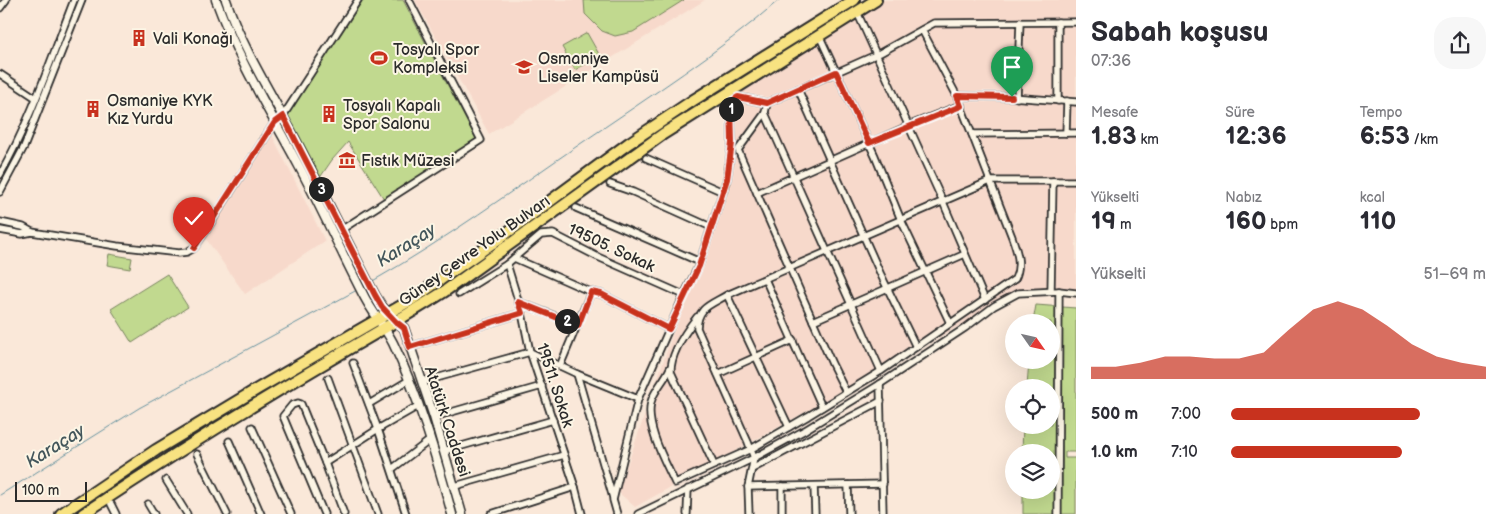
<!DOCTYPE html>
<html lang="tr">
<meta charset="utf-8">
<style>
body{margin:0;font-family:"Balsamiq Sans",sans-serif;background:#f7f7f7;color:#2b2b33;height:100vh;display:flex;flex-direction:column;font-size:19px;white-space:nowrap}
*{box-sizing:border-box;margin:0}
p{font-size:16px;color:#7c7c81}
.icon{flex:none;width:28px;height:28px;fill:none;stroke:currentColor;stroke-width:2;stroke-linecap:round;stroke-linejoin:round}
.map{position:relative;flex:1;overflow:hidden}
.sheet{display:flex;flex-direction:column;background:#fff;width:425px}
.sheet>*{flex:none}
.needle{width:32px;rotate:124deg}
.tools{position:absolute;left:1005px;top:314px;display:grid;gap:10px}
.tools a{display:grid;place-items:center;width:55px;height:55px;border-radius:50%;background:#fff;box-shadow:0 5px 20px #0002;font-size:25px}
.scale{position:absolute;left:15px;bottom:12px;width:72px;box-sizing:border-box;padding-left:5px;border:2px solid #2b2b2b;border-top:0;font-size:14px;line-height:18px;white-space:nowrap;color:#2b2b2b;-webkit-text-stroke:4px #fcf5e5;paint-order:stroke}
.pin{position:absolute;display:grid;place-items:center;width:42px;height:42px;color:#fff;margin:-51px -21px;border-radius:50% 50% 50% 0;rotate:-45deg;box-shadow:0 0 5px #0007}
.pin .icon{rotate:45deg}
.km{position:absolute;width:25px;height:25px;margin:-12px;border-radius:50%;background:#222;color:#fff;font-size:14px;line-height:25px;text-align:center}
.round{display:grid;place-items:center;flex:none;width:52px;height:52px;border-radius:20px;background:#f7f7f7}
.summary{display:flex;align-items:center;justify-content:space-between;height:85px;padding:0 15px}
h1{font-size:28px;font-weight:800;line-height:38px}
.stats{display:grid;grid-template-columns:repeat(3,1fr);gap:8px;height:85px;padding:5px 15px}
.stats div{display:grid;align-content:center}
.stats b{font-size:25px;font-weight:800}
.stats small{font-size:14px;font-weight:400}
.stats p{font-size:14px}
.chart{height:140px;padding:10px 15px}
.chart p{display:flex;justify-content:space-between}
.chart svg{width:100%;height:90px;margin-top:5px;fill:#c8321e;opacity:.7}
ul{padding:0 15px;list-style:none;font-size:16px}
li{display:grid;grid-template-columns:80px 60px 1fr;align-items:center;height:38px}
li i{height:12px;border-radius:6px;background:#c8321e}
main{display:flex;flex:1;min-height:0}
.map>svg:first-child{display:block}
.built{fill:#f7d9cb}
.green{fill:#c1d98f;stroke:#76825d}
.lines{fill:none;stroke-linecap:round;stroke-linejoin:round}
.stream{stroke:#65929f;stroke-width:1}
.street-casing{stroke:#2b2b2b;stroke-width:9}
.secondary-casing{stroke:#2b2b2b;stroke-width:11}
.highway-casing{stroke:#2b2b2b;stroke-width:14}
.street{stroke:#fcf5e5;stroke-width:5.5}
.secondary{stroke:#fcf5e5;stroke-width:8}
.highway{stroke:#f8e281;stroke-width:10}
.route-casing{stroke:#fff;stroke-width:10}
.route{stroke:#c8321e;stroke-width:6}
.labels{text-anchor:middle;stroke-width:4;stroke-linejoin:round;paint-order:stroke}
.poi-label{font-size:16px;fill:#2b2b2b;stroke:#fcf5e5;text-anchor:start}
.street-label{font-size:16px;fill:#2b2b2b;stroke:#fcf5e5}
.water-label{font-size:18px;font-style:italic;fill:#43565b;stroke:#fcf5e5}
</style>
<main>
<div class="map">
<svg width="1076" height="514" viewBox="0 0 1076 514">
<rect width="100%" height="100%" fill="#fae8d9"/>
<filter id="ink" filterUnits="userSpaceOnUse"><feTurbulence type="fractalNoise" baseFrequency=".02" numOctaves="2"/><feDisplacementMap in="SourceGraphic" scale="10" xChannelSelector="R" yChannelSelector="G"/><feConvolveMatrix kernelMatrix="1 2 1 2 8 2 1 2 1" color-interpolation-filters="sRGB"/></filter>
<g filter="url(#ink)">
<g class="built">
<path d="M415,0H705L489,134Z"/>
<path d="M882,0H1076V293H1018L635,507L618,492L711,224L731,154L740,91Z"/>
<path d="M272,135L325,241L245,294L206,239Z"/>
</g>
<g class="green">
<path d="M363,0H403L476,139L384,199L348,142L332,160L319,179L287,116Z"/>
<path d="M584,0H684L633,32L615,36L602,31L585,14Z"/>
<path d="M587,33L600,56L575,70L562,47Z"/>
<path d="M109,254L132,258L130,269L107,265Z"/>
<path d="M167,274L188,307L132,343L111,309Z"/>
<path d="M1036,305L1076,308V452H1065V458H1076V514H1023V490H1051V452H1022L1023,425H1051V388L1027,387L1029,360H1051V322H1033Z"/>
</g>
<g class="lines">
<g class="stream">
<path d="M371,282C445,240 513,190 583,142C650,96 718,53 779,0"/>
<path d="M0,495L139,408L357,290"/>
</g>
<g class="street-casing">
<g id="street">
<path d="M0,8L6,0"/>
<path d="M857,12L943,202L985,300"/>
<path d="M819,35L875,156L901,220L950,323"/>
<path d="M0,74L36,98"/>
<path d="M798,89L881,275L916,347"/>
<path d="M957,96L1012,97L1076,102"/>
<path d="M1017,98L1020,22"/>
<path d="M1058,101V22"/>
<path d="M767,103L765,113L881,371"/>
<path d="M765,113L738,150L832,364L846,392"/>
<path d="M1066,133L1067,101"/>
<path d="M972,134L1076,133"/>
<path d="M646,158L723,192"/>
<path d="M0,175C31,120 51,59 74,0"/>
<path d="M610,184L633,192L711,227"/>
<path d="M0,192L24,147L82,0"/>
<path d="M757,193L908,126L961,105"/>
<path d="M576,208L700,262"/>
<path d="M0,222L23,227L32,232L117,246L179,253L187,252L194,248L203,235L275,122L283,116L358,0"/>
<path d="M0,230L22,234L32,232"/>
<path d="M341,230L481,140L409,0"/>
<path d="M514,258L591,292L601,294L669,329"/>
<path d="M507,264L522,313L530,352L575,487L582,514"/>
<path d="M765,279L822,407"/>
<path d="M1051,291L1053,181"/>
<path d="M459,294L507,264L541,235L553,234L598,257L684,295"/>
<path d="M727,295L789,427"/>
<path d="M518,302L578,325"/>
<path d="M697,317C686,331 670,353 671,372L714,465"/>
<path d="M813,321L965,254"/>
<path d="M410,347L522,313"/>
<path d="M353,363L378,429L406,514"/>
<path d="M560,366L591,292"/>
<path d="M670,368C665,380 654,390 651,402C645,426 665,461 675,483L751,449L808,416L881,371L1015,279C1022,265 1017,251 1012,237L957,96L922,30"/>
<path d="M577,374L613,498"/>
<path d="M718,374L793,340"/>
<path d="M328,378L378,514"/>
<path d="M422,382L530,352L577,374L638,399"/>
<path d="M880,384L883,514"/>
<path d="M369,404L409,380"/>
<path d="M434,417L542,386"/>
<path d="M252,427L291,514"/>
<path d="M229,441L261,514"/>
<path d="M444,451L553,420"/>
<path d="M197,454L227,514"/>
<path d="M325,463L378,429L418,406"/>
<path d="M392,469L430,440"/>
<path d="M752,469L881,401"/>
<path d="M166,480L187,514"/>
<path d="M848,485L849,514"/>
<path d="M455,486L564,455"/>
<path d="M782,486V514"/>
<path d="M814,486L815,514"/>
<path d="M748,487L883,484"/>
<path d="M111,504L116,514"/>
<path d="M148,504L154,514"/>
<path d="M324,514L283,416L292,405L298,403L301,404L325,463L344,514"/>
<path d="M491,514L575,487"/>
<path d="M617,514L613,500L638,399L684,295L699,265L727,179L732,143L731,102L738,97L767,103L880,53L934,23L1076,22"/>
<path d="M638,514L754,458L805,430L880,384L965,328L994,306L1018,293L1059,291L1076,293"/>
<path d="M687,514L688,489"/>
<path d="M749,514L748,487L754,458L748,442L697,328C698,307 710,305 727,295L990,181H1076"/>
<path d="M1058,514L1059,291"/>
</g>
</g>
<g class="secondary-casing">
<g id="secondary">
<path d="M216,0C237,58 270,112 299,166C322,209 342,254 365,298C373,313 385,327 393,343C419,397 436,456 452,514"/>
<path d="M226,0C241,45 267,87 290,129C319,184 346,240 375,295C382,308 392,319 404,328L434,417L462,514"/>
</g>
</g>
<g class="highway-casing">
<g id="highway">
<path d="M61,514L156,450L259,388L413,299L500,238L629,143L692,101L854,0"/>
<path d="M83,514C160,463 238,414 318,367C360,342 403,318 445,291L663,134L876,0"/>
</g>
</g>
<use href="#street" class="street"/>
<use href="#secondary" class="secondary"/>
<use href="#highway" class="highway"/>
</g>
</g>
<g class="lines" filter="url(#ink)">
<g class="route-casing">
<path id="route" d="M194,248L275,122L283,116L375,295L382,307L396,322L404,328L410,347L522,313L518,302L578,326L591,292L601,294L669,329L699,266L727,179L732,143L731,102L738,97L767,103L836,72L869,143L961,106L957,96L1012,97"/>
</g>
<use href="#route" class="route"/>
</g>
<defs>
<g id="building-bare" transform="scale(1.35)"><path d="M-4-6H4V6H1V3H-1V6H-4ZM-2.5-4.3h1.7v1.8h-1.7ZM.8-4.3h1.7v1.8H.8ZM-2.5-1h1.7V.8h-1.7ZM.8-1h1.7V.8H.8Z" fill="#c8321e" stroke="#fcf5e5" stroke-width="2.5" paint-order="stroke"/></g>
<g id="stadium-bare" transform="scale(1.35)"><path d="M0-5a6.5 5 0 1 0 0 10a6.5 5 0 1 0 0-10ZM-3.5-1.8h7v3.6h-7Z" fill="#c8321e" stroke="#fcf5e5" stroke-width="2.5" paint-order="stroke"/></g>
<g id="school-bare" transform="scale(1.35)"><path d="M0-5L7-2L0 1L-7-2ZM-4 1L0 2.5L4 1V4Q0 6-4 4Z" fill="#c8321e" stroke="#fcf5e5" stroke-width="2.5" paint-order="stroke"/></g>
<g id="museum-bare" transform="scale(1.35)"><path d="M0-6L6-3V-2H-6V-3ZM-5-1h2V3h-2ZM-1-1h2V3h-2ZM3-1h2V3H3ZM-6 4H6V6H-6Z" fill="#c8321e" stroke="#fcf5e5" stroke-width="2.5" paint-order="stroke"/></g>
</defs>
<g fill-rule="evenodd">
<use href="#building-bare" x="139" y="38"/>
<use href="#stadium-bare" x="379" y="58"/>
<use href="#school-bare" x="524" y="67"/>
<use href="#building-bare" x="93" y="109"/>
<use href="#building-bare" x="329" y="114"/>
<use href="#museum-bare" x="347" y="160"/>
</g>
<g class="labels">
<g class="poi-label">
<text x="153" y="44">Vali Konağı</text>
<text x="393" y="55">Tosyalı Spor<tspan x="393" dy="18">Kompleksi</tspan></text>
<text x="538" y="64">Osmaniye<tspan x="538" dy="18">Liseler Kampüsü</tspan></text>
<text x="107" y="106">Osmaniye KYK<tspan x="107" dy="18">Kız Yurdu</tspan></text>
<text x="343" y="111">Tosyalı Kapalı<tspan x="343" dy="18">Spor Salonu</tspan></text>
<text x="361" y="166">Fıstık Müzesi</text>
</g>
<g class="street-label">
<text transform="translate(612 247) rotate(25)" y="6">19505. Sokak</text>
<text transform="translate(474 250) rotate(-35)" y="6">Güney Çevre Yolu Bulvarı</text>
<text transform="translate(556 385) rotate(72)" y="6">19511. Sokak</text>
<text transform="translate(448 421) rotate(72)" y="6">Atatürk Caddesi</text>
</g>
<g class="water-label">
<text transform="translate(406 245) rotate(-32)" y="6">Karaçay</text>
<text transform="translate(55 446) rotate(-32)" y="6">Karaçay</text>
</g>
</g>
</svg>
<div class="tools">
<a><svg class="needle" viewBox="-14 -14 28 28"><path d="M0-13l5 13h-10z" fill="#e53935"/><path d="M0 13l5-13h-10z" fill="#7c7c81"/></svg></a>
<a><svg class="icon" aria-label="locate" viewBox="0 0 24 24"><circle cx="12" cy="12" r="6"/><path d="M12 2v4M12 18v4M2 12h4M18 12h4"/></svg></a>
<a><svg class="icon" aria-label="layers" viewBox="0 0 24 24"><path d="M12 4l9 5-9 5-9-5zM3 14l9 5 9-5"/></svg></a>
</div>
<div class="scale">100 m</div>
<div class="pin" style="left:1012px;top:97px;background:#1e9e55"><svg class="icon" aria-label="arrive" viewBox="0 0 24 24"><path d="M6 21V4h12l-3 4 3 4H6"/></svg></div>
<div class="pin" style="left:194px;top:248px;background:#d93025"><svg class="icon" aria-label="check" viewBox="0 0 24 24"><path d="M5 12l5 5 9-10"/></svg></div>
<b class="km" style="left:731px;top:109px">1</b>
<b class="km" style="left:567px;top:321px">2</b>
<b class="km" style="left:321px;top:189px">3</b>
</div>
<section class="sheet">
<div class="summary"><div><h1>Sabah koşusu</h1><p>07:36</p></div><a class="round"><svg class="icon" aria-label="share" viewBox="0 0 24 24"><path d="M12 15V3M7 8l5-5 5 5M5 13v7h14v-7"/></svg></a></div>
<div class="stats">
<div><p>Mesafe</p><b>1.83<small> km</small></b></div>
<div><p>Süre</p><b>12:36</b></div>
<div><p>Tempo</p><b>6:53<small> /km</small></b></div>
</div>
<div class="stats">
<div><p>Yükselti</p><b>19<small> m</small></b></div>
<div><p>Nabız</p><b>160<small> bpm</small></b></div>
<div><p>kcal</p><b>110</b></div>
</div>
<div class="chart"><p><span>Yükselti</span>51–69 m</p>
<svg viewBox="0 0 160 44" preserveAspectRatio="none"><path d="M0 44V38L10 38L20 36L30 33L40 33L50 34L60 34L70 31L80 20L90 10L100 6L110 10L120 18L130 27L140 33L150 36L160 38V44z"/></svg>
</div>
<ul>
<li><b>500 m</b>7:00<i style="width:74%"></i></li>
<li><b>1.0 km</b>7:10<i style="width:67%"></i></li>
</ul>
</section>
</main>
